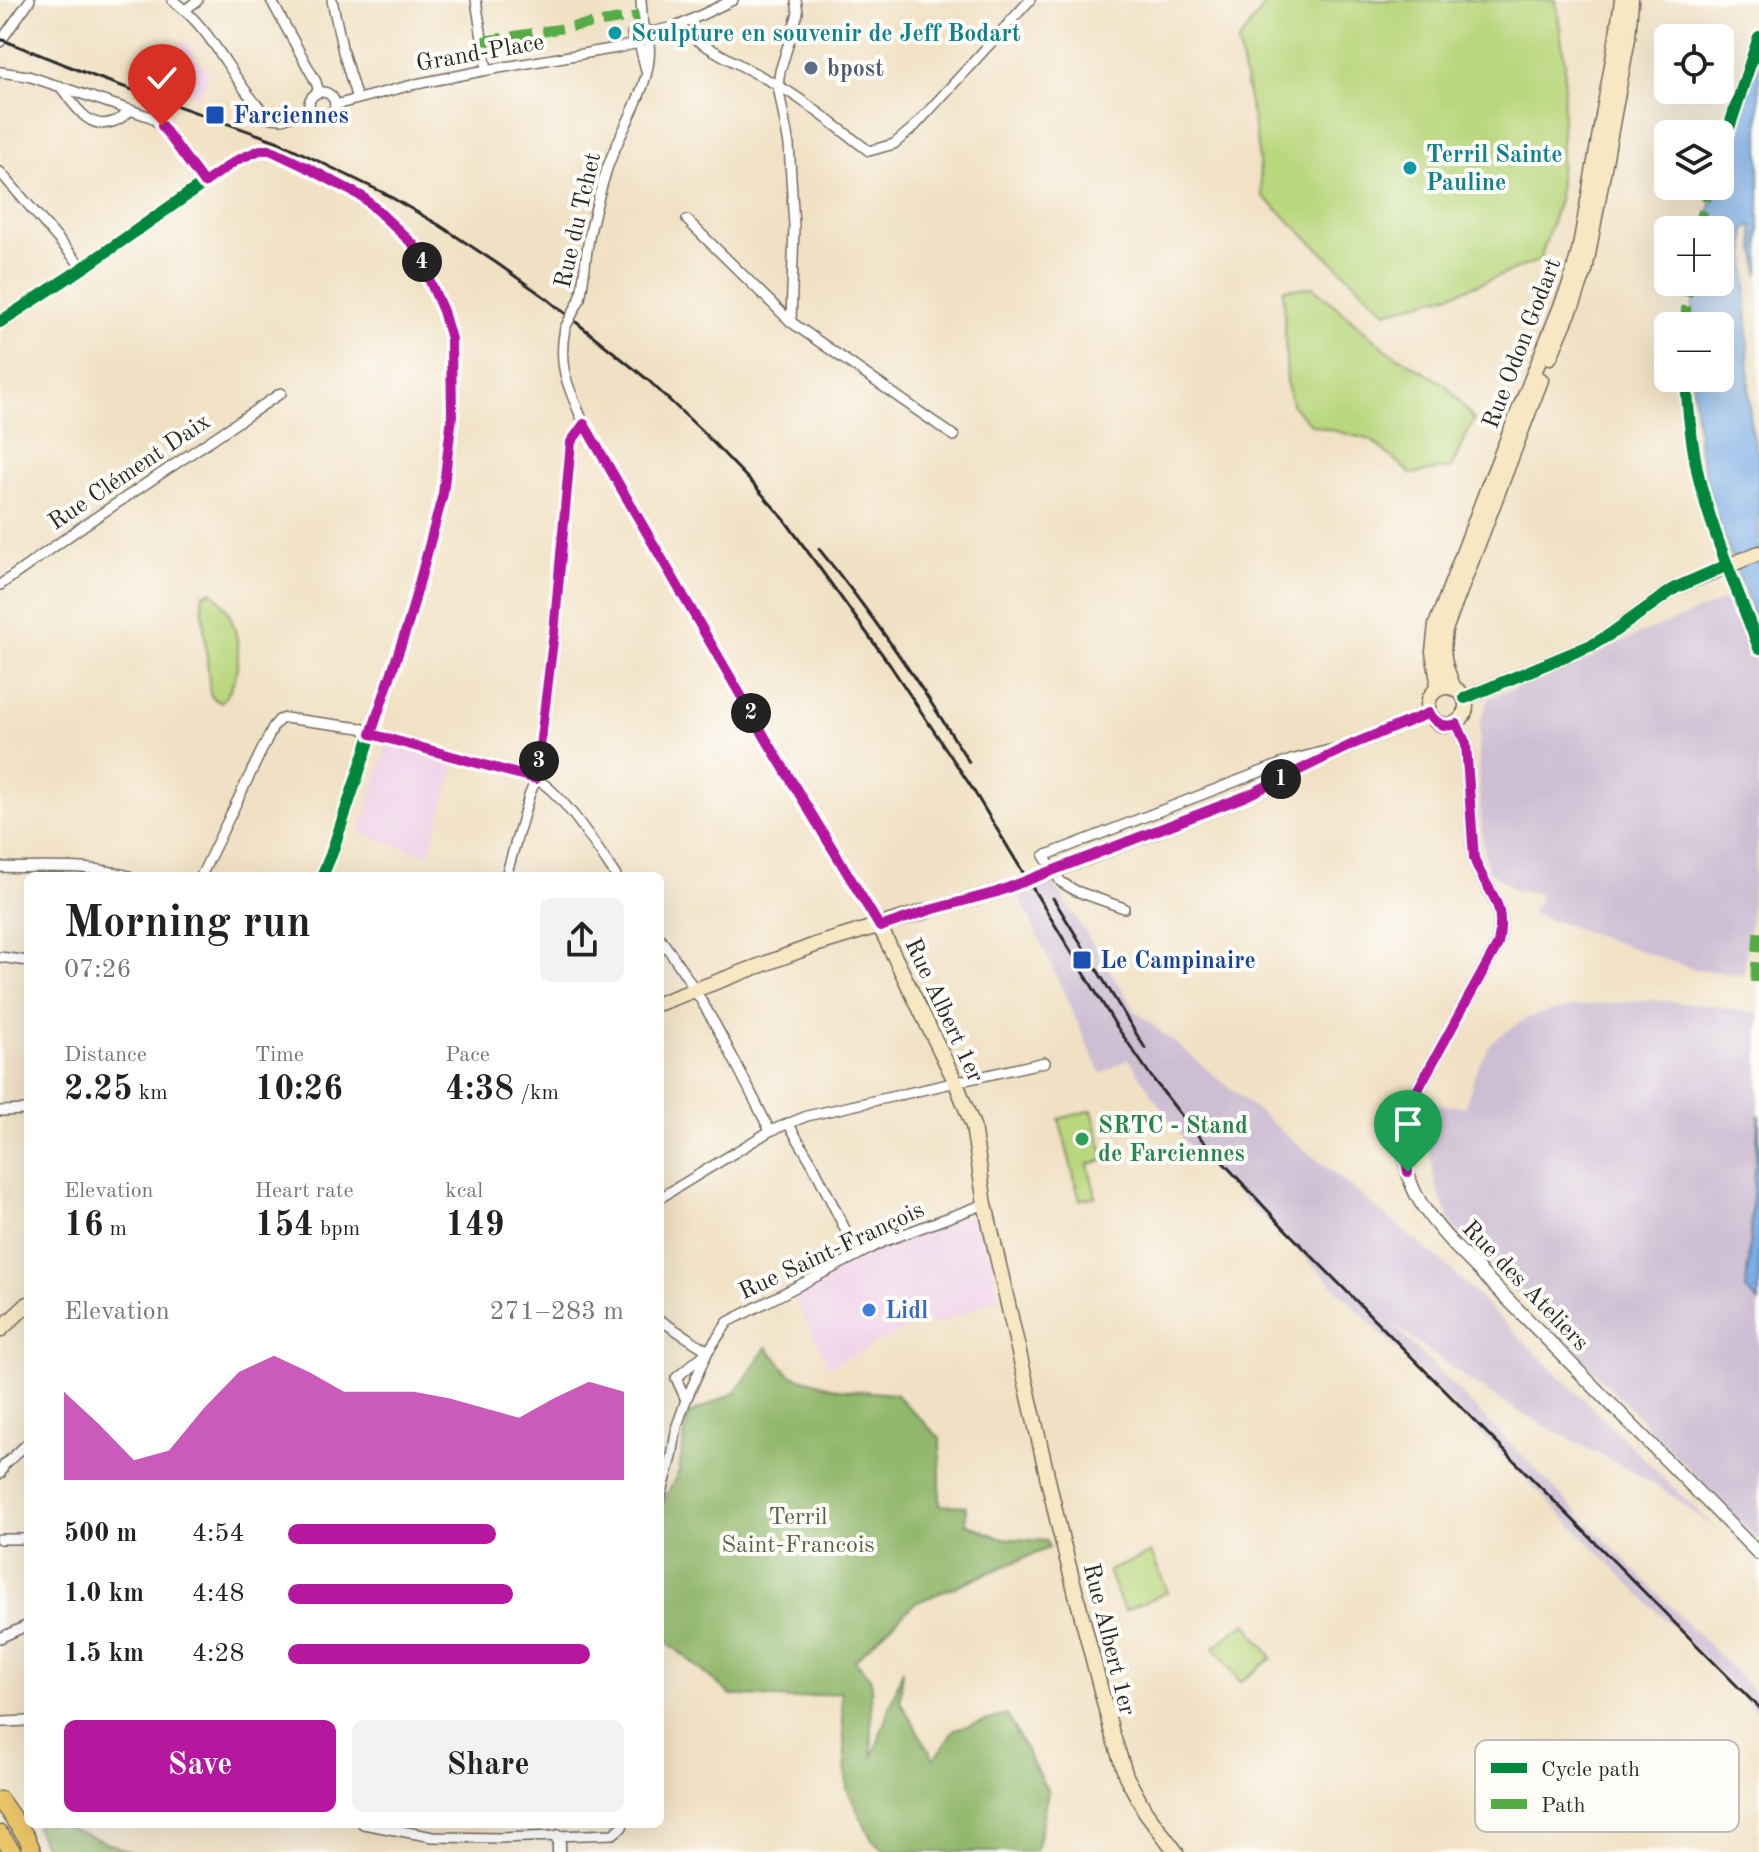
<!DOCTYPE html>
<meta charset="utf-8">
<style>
body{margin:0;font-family:"Old Standard TT",serif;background:#f2f2f2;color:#222;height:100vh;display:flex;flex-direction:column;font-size:30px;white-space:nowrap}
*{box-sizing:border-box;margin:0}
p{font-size:26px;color:#767676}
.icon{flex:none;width:44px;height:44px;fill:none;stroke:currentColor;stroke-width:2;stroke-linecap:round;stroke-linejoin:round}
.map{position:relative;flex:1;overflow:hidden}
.panel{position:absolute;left:24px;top:872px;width:640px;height:956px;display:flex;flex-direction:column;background:#fff;border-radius:12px;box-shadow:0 8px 32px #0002}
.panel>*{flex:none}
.controls{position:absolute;left:1654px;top:24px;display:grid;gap:16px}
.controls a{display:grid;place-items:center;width:80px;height:80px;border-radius:12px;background:#fff;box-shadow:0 8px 32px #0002;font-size:40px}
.pin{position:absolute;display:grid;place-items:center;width:68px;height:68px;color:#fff;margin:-82px -34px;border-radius:50% 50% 50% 0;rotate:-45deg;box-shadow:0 0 8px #0007}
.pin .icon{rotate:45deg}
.km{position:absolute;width:40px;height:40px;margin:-20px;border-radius:50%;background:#222;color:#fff;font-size:22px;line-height:40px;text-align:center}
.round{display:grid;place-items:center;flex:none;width:84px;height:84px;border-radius:12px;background:#f2f2f2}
.head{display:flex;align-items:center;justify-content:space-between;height:136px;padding:0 40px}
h1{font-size:44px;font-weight:800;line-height:60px}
.stats{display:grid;grid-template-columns:repeat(3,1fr);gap:12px;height:136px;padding:8px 40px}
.stats div{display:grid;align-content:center}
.stats b{font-size:34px;font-weight:800}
.stats small{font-size:22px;font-weight:400}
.stats p{font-size:22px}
.chart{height:224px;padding:16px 40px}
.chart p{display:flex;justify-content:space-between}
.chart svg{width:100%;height:144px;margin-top:8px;fill:#b5179e;opacity:.7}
.primary-button{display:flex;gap:16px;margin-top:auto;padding:16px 40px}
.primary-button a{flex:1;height:92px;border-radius:12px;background:#b5179e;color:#fff;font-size:32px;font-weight:800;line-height:92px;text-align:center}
.primary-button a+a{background:#f2f2f2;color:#222}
ul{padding:0 40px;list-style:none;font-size:26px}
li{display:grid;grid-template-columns:128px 96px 1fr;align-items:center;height:60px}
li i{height:20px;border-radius:10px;background:#b5179e}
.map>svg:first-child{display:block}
.built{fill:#efd0e7}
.industrial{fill:#cdbed3}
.green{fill:#b9d77d;stroke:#728154;stroke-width:2}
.forest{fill:#92b86c;stroke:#5e724c;stroke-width:2}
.water{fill:#79abe5;stroke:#526b88;stroke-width:2}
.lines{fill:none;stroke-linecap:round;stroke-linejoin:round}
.minor-casing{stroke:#706b61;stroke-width:12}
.tertiary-casing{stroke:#706b61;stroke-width:15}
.secondary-casing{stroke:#706b61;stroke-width:17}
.trunk-casing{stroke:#706b61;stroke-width:19}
.minor{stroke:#fff;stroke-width:9}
.tertiary{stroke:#fff;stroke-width:12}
.secondary{stroke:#f7e8c3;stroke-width:14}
.trunk{stroke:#ebc669;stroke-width:16}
.rail{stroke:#2b2b2b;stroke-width:3}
.minor-bridge-casing{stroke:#706b61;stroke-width:12;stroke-linecap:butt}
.secondary-bridge-casing{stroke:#706b61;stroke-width:17;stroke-linecap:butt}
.minor-bridge{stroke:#fff;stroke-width:9}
.secondary-bridge{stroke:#f7e8c3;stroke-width:14}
.quiet{stroke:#54ab44;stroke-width:10;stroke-dasharray:20 10;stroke-linecap:butt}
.cycleway-casing{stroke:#fdfcf7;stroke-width:17}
.cycleway{stroke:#00873e;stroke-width:12}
.route-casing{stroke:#fff;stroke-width:16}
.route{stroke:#b5179e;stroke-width:10}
.culture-dot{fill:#0f9aa8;stroke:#fdfcf7;stroke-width:3}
.service-dot{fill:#5c6f8a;stroke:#fdfcf7;stroke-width:3}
.transit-dot{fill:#1a4fb4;stroke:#fdfcf7;stroke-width:3}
.leisure-dot{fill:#2e9e5b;stroke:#fdfcf7;stroke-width:3}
.shop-dot{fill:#3f7fe0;stroke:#fdfcf7;stroke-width:3}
.labels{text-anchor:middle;stroke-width:8;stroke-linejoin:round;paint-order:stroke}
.culture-label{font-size:24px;font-weight:bold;fill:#0d838f;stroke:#fdfcf7;text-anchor:start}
.street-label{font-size:24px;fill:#2b2b2b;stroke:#fdfcf7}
.service-label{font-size:24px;font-weight:bold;fill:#4e5e75;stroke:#fdfcf7;text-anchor:start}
.transit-label{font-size:24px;font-weight:bold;fill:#164399;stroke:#fdfcf7;text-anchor:start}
.leisure-label{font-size:24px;font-weight:bold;fill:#27864d;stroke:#fdfcf7;text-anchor:start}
.shop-label{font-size:24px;font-weight:bold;fill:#366cbe;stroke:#fdfcf7;text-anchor:start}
.park-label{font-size:24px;fill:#565f44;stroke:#fdfcf7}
.key{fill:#fdfcf7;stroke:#bebdba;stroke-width:2}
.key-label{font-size:22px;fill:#2b2b2b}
</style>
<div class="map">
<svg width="1759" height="1852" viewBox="0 0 1759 1852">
<rect width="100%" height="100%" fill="#fdfcf7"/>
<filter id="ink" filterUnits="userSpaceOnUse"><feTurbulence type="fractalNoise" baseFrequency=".0125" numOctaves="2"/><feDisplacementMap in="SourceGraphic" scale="16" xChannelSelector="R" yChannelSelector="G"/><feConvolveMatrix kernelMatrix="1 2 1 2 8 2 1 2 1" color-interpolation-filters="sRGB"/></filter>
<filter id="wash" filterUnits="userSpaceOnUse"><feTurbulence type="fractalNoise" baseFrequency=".006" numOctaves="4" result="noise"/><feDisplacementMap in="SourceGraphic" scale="32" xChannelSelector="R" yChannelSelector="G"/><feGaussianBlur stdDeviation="1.8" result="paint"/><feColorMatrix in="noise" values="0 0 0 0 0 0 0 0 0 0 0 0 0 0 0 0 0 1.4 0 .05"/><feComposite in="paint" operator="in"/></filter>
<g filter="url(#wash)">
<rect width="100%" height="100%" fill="#f1e1c4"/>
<g class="built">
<path d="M186,41L197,60H199L208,72L206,82L199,97L177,86L175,89L149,82L141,69Z"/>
<path d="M388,743L456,765L428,855L360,833Z"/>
<path d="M976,1213L983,1216L1000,1298L934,1325L927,1319L829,1366L795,1299L796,1293L888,1243Z"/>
</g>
<g class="industrial">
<path d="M1732,597L1759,670V831L1744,976L1693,969L1531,913L1540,899L1539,893L1514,890L1488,870L1483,845L1478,778L1480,721L1489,698L1586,661L1618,643Z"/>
<path d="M1052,881L1136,1011L1449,1268L1719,1532L1681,1502L1651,1482L1519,1412L1470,1381L1390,1322L1759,1696V1714L1285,1237L1194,1153L1167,1117L1129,1059L1101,1074L1019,895Z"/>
<path d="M1655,1000L1714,1006L1759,1014V1114L1746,1290L1759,1302V1541L1454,1228L1437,1191L1428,1145L1435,1104L1465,1107L1475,1073L1490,1045L1498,1037L1527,1018L1550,1011L1576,1006Z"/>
</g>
<g class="green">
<path d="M1269,0H1556L1565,64L1559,200L1540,260L1458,292L1386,312L1262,195L1257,142L1238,42Z"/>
<path d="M1313,287L1387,350L1446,385L1474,419L1451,468L1411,474L1371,440L1312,425L1293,407L1287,384L1283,289Z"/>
<path d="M211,591C241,615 248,672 222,701C216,702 213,699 210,694L202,602L203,594Z"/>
<path d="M1092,1110L1105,1160L1088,1164L1096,1196L1080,1200L1059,1119Z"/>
<path d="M1151,1553L1168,1592L1124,1611L1108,1571Z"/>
<path d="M1246,1623L1272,1658L1240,1682L1214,1647Z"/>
</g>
<g class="forest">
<path d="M767,1347L790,1375L838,1389L895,1394L940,1438V1505L966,1506V1523L1000,1538L1047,1541L1049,1548L915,1603L855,1660L871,1679L872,1759L903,1669L900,1701L934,1759L955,1729L1007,1715L1048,1792L1036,1852H886L872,1840L847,1789L841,1692L793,1699L731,1695L666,1641L660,1623V1508L679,1471L688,1415L736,1392Z"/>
<path d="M46,1824H59L131,1852H50L42,1842L35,1826Z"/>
</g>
<g class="water">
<path d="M1759,56V275L1752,226L1745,229L1750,422L1759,460V629L1717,518L1708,487L1699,448L1692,378H1720V326H1691L1695,282H1720V230H1704L1716,186H1720V174Z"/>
<path d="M1759,1114V1302L1746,1290Z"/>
</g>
</g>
<g filter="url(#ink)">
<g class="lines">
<g class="minor-casing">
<g id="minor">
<path d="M172,0C215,30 232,84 270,118L283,119L310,108"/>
<path d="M271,0L316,82L319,92"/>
<path d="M332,0L343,52L357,99"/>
<path d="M476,0L487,70"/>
<path d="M641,0L643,27"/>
<path d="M185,10L198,0"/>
<path d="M678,26C712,54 753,70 789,92C816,109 843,132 869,151L894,144L914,127L1030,0"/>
<path d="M651,32L678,26L733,0"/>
<path d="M652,38L673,31"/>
<path d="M0,42L30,0"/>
<path d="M634,44L632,34L636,28L643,27L651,32"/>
<path d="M640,47L646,70"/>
<path d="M0,72L28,76L151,117L162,126L204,183"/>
<path d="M60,86C73,103 89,133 115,121C121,119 126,114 131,110"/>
<circle cx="322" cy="105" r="13"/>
<path d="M335,105L416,84L487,70L617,48L634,44"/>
<path d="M0,172L83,268"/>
<path d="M687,220L791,322L954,436"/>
<path d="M580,299C584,281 585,262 588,244C592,219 599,195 606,172C618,132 654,84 649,44"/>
<path d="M0,322L83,268L237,160L260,150H270L306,167L363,197L414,245L443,311L451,339L452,416L443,494L409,621L331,855L322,876"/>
<path d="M791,322L794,226L789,145L778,86L780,71L798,13L796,0"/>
<path d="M565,328C557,368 569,388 584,424L766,739L880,927"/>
<path d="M0,585L83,526L281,393"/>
<path d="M0,867C44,869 87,863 129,876"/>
<path d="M201,876L273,727L279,720L285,718L361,728L371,734L536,779C563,793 598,849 616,876"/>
<path d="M506,876L529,796L536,779L554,633L571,442L584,424"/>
<path d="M1124,908L1076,891L1061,882L1044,856L1291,760L1329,750"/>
<path d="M660,938C704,997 737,1065 770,1131"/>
<path d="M0,957L28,961"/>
<path d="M0,1111L28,1110"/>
<path d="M788,1123L813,1165L858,1255"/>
<path d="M660,1198L770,1131L807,1116L1045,1062"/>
<path d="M660,1320L708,1351L728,1322L885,1241L985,1204"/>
<path d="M708,1351L686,1400L676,1378Z"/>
<path d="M0,1474L4,1465L28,1443"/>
<path d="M660,1499L672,1457L677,1426L686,1400"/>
<path d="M0,1539H28"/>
<path d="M0,1638L28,1625"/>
<path d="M3,1722L28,1721"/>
<path d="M363,1824L433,1837L499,1838L613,1834L622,1827L623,1824"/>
</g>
</g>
<g class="tertiary-casing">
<g id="tertiary">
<path d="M1457,724L1466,744L1474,858C1487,895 1507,899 1498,944L1411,1102C1396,1169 1409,1195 1453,1244L1759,1554"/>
<path d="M559,1836V1852"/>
</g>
</g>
<g class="secondary-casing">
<g id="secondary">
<path d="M1550,357L1575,299L1585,271L1628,38L1631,0"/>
<circle cx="1447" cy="706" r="19"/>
<path d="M1454,688C1444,665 1441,654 1445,630L1541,380"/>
<path d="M1435,691L1438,681L1433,652L1436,625L1488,487L1570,284L1579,252L1616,42L1622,0"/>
<path d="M1465,698L1594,644L1612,633L1675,588L1759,553"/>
<path d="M1086,858L1246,796L1353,744L1429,713"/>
<path d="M880,927L956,1083L973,1126L985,1204L1060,1532L1112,1733L1126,1776L1145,1811L1176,1852"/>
<path d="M660,1003L815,945L930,910"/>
<path d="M0,1330L28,1304"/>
</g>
</g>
<g class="trunk-casing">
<g id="trunk">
<path d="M0,1800L27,1838L33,1852"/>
<path d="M0,1834L13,1852"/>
</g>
</g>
<use href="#minor" class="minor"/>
<use href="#tertiary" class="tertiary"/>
<use href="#secondary" class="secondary"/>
<use href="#trunk" class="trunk"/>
<g class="rail">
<path d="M0,39L96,77L279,142L382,192L439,225L495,262L546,298L648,380L702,431L754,485L784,519L890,665L972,788L1115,1024L1153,1079L1192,1129L1284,1228L1759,1708"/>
<path d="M819,549C874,616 923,688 969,762"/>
<path d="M1053,898L1145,1048"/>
</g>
<g class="minor-bridge-casing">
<path id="minor-bridge" d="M565,328L580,299"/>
</g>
<g class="secondary-bridge-casing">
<path id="secondary-bridge" d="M930,910L997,892L1086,858"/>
</g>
<use href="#minor-bridge" class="minor-bridge"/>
<use href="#secondary-bridge" class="secondary-bridge"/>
<g class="quiet">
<path d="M483,41L639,16"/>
<path d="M1698,230L1710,186"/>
<path d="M1685,326L1688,282"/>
<path d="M1755,982L1759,923"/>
</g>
<g class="cycleway-casing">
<g id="cycleway">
<path d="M1720,155L1759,37"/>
<path d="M0,322L83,268L237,160L260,150H270L306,167L363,197L414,245L443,311L451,339L452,416L443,494L409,621L331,855L322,876"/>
<path d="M1686,378C1688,413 1692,449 1700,483C1715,540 1739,594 1759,648"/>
<path d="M584,424L766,739L880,927"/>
<path d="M1465,698L1594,644L1612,633L1675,588L1723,567"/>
<path d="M930,910L997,892L1246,796L1353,744L1429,713"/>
</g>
</g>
<use href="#cycleway" class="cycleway"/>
</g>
</g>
<g class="lines" filter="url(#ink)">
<g class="route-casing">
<path id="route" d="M162,126L204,183L237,160L260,150H270L306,167L363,197L414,245L443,311L451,339L452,416L443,494L409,621L371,734L536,779L554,633L571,442L584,424L766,739L880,927L930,910L997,892L1246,796L1353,744L1429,713C1436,724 1444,728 1457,724L1466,744L1474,858C1487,895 1507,898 1498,944L1411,1102C1405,1129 1403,1145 1408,1172"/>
</g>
<use href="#route" class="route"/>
</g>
<g class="culture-dot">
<circle cx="615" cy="33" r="8"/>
<circle cx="1410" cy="168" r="8"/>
</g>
<circle class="service-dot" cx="811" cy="68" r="8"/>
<g class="transit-dot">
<rect x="205" y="105" width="20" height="20" rx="4"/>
<rect x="1072" y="950" width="20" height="20" rx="4"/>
</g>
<circle class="leisure-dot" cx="1082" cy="1139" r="8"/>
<circle class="shop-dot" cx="869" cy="1310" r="8"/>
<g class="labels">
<g class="culture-label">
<text x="631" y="41">Sculpture en souvenir de Jeff Bodart</text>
<text x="1426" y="162">Terril Sainte<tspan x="1426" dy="28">Pauline</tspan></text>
</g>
<g class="street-label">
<text transform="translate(480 52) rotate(-10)" y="8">Grand-Place</text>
<text transform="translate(577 220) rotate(-77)" y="8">Rue du Tchet</text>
<text transform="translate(1521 343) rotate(-69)" y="8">Rue Odon Godart</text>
<text transform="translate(129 471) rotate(-34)" y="8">Rue Clément Daix</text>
<text transform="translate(945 1010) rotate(65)" y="8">Rue Albert 1er</text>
<text transform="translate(831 1250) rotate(-25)" y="8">Rue Saint-François</text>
<text transform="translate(1526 1285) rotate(46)" y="8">Rue des Ateliers</text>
<text transform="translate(1110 1639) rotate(76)" y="8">Rue Albert 1er</text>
</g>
<g class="service-label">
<text x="827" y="76">bpost</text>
</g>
<g class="transit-label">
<text x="233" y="123">Farciennes</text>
<text x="1100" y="968">Le Campinaire</text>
</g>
<g class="leisure-label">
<text x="1098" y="1133">SRTC - Stand<tspan x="1098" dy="28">de Farciennes</tspan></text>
</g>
<g class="shop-label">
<text x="885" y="1318">Lidl</text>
</g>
<g class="park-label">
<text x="798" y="1524">Terril<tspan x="798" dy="28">Saint-Francois</tspan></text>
</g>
</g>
<rect x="1475" y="1740" width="264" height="92" rx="12" class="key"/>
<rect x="1491" y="1763" width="36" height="10" fill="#00873e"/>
<rect x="1491" y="1799" width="36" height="10" fill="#54ab44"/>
<g class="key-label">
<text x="1541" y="1776">Cycle path</text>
<text x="1541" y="1812">Path</text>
</g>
</svg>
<div class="controls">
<a><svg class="icon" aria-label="locate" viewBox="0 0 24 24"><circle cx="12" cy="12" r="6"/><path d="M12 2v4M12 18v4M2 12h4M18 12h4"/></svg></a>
<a><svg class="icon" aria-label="layers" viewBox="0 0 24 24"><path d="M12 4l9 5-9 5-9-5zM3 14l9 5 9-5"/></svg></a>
<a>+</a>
<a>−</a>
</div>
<div class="pin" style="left:1408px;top:1172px;background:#1e9e55"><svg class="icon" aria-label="arrive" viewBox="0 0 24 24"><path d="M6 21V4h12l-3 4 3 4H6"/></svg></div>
<div class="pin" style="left:162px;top:126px;background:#d93025"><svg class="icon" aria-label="check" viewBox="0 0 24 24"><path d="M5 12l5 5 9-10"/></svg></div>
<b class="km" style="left:1281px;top:779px">1</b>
<b class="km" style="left:751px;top:713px">2</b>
<b class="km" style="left:539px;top:761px">3</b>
<b class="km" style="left:422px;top:262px">4</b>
<section class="panel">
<div class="head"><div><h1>Morning run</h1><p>07:26</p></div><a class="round"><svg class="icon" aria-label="share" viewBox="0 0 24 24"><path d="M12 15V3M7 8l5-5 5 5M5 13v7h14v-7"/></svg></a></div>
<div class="stats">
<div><p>Distance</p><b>2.25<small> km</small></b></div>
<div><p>Time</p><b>10:26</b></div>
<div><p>Pace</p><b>4:38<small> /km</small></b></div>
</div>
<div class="stats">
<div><p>Elevation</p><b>16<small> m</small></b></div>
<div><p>Heart rate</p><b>154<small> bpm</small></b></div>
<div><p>kcal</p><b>149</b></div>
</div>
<div class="chart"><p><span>Elevation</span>271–283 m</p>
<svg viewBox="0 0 160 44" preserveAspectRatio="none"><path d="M0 44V17L10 27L20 38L30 35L40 22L50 11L60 6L70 11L80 17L90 17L100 17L110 19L120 22L130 25L140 19L150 14L160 17V44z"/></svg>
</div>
<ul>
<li><b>500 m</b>4:54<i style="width:62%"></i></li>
<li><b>1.0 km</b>4:48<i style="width:67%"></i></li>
<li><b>1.5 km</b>4:28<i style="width:90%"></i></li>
</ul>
<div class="primary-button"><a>Save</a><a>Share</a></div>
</section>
</div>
